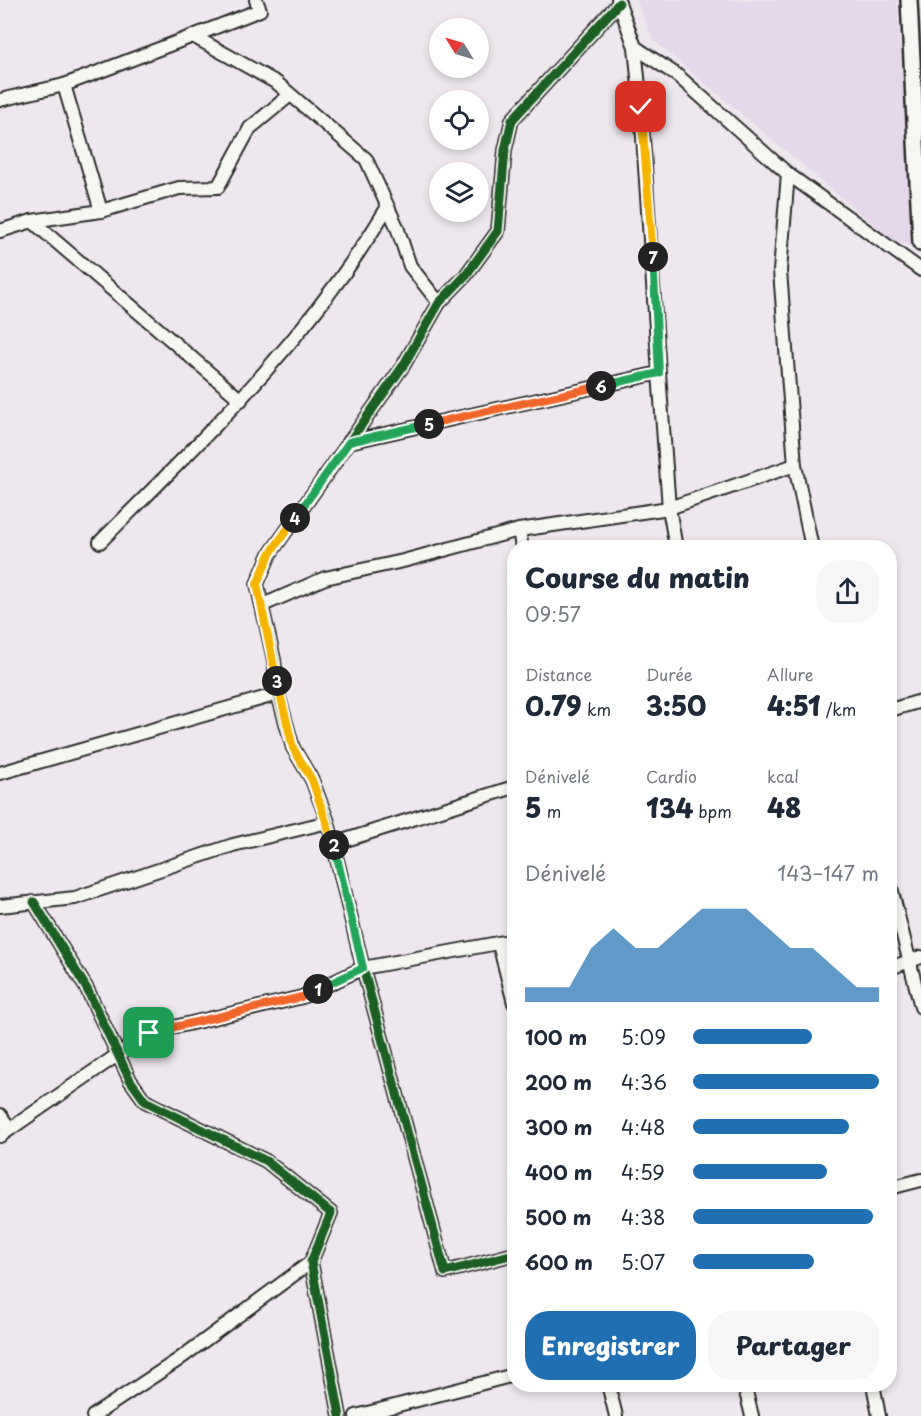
<!DOCTYPE html>
<html lang="fr">
<meta charset="utf-8">
<style>
body{margin:0;font-family:"Playpen Sans",sans-serif;background:#f6f6f7;color:#1f2937;height:100vh;display:flex;flex-direction:column;font-size:22px;white-space:nowrap}
*{box-sizing:border-box;margin:0}
p{font-size:20px;color:#747a83}
.icon{flex:none;width:33px;height:33px;fill:none;stroke:currentColor;stroke-width:2;stroke-linecap:round;stroke-linejoin:round}
.map{position:relative;flex:1;overflow:hidden}
.sheet{position:absolute;left:507px;top:540px;width:390px;height:852px;display:flex;flex-direction:column;background:#fff;border-radius:24px;box-shadow:0 3px 9px #0003}
.sheet>*{flex:none}
.needle{width:39px;rotate:307deg}
.tools{position:absolute;left:429px;top:18px;display:grid;gap:12px}
.tools a{display:grid;place-items:center;width:60px;height:60px;border-radius:50%;background:#fff;box-shadow:0 3px 9px #0003;font-size:30px}
.pin{position:absolute;display:grid;place-items:center;width:51px;height:51px;color:#fff;margin:-26px;border-radius:12px;box-shadow:0 3px 9px #0006}
.km{position:absolute;width:30px;height:30px;margin:-15px;border-radius:50%;background:#222;color:#fff;font-size:16px;line-height:30px;text-align:center}
.round{display:grid;place-items:center;flex:none;width:63px;height:63px;border-radius:24px;background:#f6f6f7}
.head{display:flex;align-items:center;justify-content:space-between;height:102px;padding:0 18px}
h1{font-size:27px;font-weight:800;line-height:45px}
.figures{display:grid;grid-template-columns:repeat(3,1fr);gap:9px;height:102px;padding:6px 18px}
.figures div{display:grid;align-content:center}
.figures b{font-size:26px;font-weight:800}
.figures small{font-size:16px;font-weight:400}
.figures p{font-size:16px}
.chart{height:168px;padding:12px 18px}
.chart p{display:flex;justify-content:space-between}
.chart svg{width:100%;height:108px;margin-top:6px;fill:#1f6fb2;opacity:.7}
.button{display:flex;gap:12px;margin-top:auto;padding:12px 18px}
.button a{flex:1;height:69px;border-radius:24px;background:#1f6fb2;color:#fff;font-size:24px;font-weight:800;line-height:69px;text-align:center}
.button a+a{background:#f6f6f7;color:#1f2937}
ul{padding:0 18px;list-style:none;font-size:20px}
li{display:grid;grid-template-columns:96px 72px 1fr;align-items:center;height:45px}
li i{height:15px;border-radius:8px;background:#1f6fb2}
.map>svg:first-child{display:block}
.built{fill:#e4d8ea}
.lines{fill:none;stroke-linecap:round;stroke-linejoin:round}
.minor-casing{stroke:#2b2b2b;stroke-width:16}
.major-casing{stroke:#2b2b2b;stroke-width:20}
.minor{stroke:#f6f6f2;stroke-width:12}
.major{stroke:#f6f6f2;stroke-width:15}
.cycleway-casing{stroke:#f6f6f2;stroke-width:13}
.cycleway{stroke:#1b5e20;stroke-width:9}
.split-1-casing{stroke:#fff;stroke-width:12}
.split-2-casing{stroke:#fff;stroke-width:12}
.split-3-casing{stroke:#fff;stroke-width:12}
.split-4-casing{stroke:#fff;stroke-width:12}
.split-5-casing{stroke:#fff;stroke-width:12}
.split-6-casing{stroke:#fff;stroke-width:12}
.split-7-casing{stroke:#fff;stroke-width:12}
.split-8-casing{stroke:#fff;stroke-width:12}
.split-1{stroke:#f0652b;stroke-width:8}
.split-2{stroke:#22a559;stroke-width:8}
.split-3{stroke:#f5b400;stroke-width:8}
.split-4{stroke:#f5b400;stroke-width:8}
.split-5{stroke:#22a559;stroke-width:8}
.split-6{stroke:#f0652b;stroke-width:8}
.split-7{stroke:#22a559;stroke-width:8}
.split-8{stroke:#f5b400;stroke-width:8}
</style>
<div class="map">
<svg width="921" height="1416" viewBox="0 0 921 1416">
<rect width="100%" height="100%" fill="#eee8ee"/>
<filter id="ink" filterUnits="userSpaceOnUse"><feTurbulence type="fractalNoise" baseFrequency=".0167" numOctaves="2"/><feDisplacementMap in="SourceGraphic" scale="12" xChannelSelector="R" yChannelSelector="G"/><feConvolveMatrix kernelMatrix="1 2 1 2 8 2 1 2 1" color-interpolation-filters="sRGB"/></filter>
<g filter="url(#ink)">
<path class="built" d="M636,0H897L913,247L891,239L654,41Z"/>
<g class="lines">
<g class="minor-casing">
<g id="minor">
<path d="M618,0L635,47L641,107L659,373L669,508L676,548"/>
<path d="M193,36L260,10L256,0"/>
<path d="M635,47L678,76L788,174L921,270"/>
<path d="M64,85L101,211"/>
<path d="M0,100L64,85L193,36L277,83L366,159L397,227L410,266L439,303"/>
<path d="M788,174L780,271L795,465L812,548"/>
<path d="M32,221L241,400"/>
<path d="M0,231L32,221L101,211L179,188L218,187L250,128L290,95"/>
<path d="M349,442L659,373"/>
<path d="M519,530L522,548"/>
<path d="M100,542C206,436 309,338 387,208"/>
<path d="M263,605L325,578L403,561L519,530L669,508L795,465"/>
<path d="M890,710L921,701"/>
<path d="M0,773L278,694"/>
<path d="M333,844L514,787"/>
<path d="M890,884L921,1007"/>
<path d="M34,902L87,989L130,1080L145,1101L266,1161L331,1213L311,1262L340,1416"/>
<path d="M0,906L75,898L233,845L328,822"/>
<path d="M499,944L514,1003"/>
<path d="M890,968L921,957"/>
<path d="M0,1115L10,1129"/>
<path d="M0,1136L149,1033L302,997L363,968L514,940"/>
<path d="M890,1188L921,1180"/>
<path d="M514,1254L445,1272L363,968L328,822L312,780L293,748L278,694L274,660L257,584L270,554L403,366L439,303L466,275L498,231L505,150L512,120L619,3"/>
<path d="M608,1384L616,1416"/>
<path d="M744,1384L752,1416"/>
<path d="M873,1384L879,1416"/>
<path d="M93,1416L178,1360L311,1262"/>
<path d="M356,1416L514,1375"/>
</g>
</g>
<g class="major-casing">
<path id="major" d="M909,0L921,243"/>
</g>
<use href="#minor" class="minor"/>
<use href="#major" class="major"/>
<g class="cycleway-casing">
<g id="cycleway">
<path d="M34,902L87,989L130,1080L145,1101L266,1161L331,1213L311,1262L340,1416"/>
<path d="M514,1254L445,1272L363,968L328,822L312,780L293,748L278,694L274,660L257,584L270,554L403,366L439,303L466,275L498,231L505,150L512,120L619,3"/>
</g>
</g>
<use href="#cycleway" class="cycleway"/>
</g>
</g>
<g class="lines" filter="url(#ink)">
<g class="split-1-casing">
<path id="split-1" d="M149,1033L302,997L318,989"/>
</g>
<g class="split-2-casing">
<path id="split-2" d="M318,989L363,968L334,845"/>
</g>
<g class="split-3-casing">
<path id="split-3" d="M277,681L293,748L312,780L334,845"/>
</g>
<g class="split-4-casing">
<path id="split-4" d="M277,681L257,584L270,554L295,518"/>
</g>
<g class="split-5-casing">
<path id="split-5" d="M295,518L349,442L429,424"/>
</g>
<g class="split-6-casing">
<path id="split-6" d="M429,424L601,386"/>
</g>
<g class="split-7-casing">
<path id="split-7" d="M601,386L659,373L653,257"/>
</g>
<g class="split-8-casing">
<path id="split-8" d="M641,107L653,257"/>
</g>
<use href="#split-1" class="split-1"/>
<use href="#split-2" class="split-2"/>
<use href="#split-3" class="split-3"/>
<use href="#split-4" class="split-4"/>
<use href="#split-5" class="split-5"/>
<use href="#split-6" class="split-6"/>
<use href="#split-7" class="split-7"/>
<use href="#split-8" class="split-8"/>
</g>
</svg>
<div class="tools">
<a><svg class="needle" viewBox="-14 -14 28 28"><path d="M0-13l5 13h-10z" fill="#e53935"/><path d="M0 13l5-13h-10z" fill="#747a83"/></svg></a>
<a><svg class="icon" aria-label="locate" viewBox="0 0 24 24"><circle cx="12" cy="12" r="6"/><path d="M12 2v4M12 18v4M2 12h4M18 12h4"/></svg></a>
<a><svg class="icon" aria-label="layers" viewBox="0 0 24 24"><path d="M12 4l9 5-9 5-9-5zM3 14l9 5 9-5"/></svg></a>
</div>
<div class="pin" style="left:149px;top:1033px;background:#1e9e55"><svg class="icon" aria-label="arrive" viewBox="0 0 24 24"><path d="M6 21V4h12l-3 4 3 4H6"/></svg></div>
<div class="pin" style="left:641px;top:107px;background:#d93025"><svg class="icon" aria-label="check" viewBox="0 0 24 24"><path d="M5 12l5 5 9-10"/></svg></div>
<b class="km" style="left:318px;top:989px">1</b>
<b class="km" style="left:334px;top:845px">2</b>
<b class="km" style="left:277px;top:681px">3</b>
<b class="km" style="left:295px;top:518px">4</b>
<b class="km" style="left:429px;top:424px">5</b>
<b class="km" style="left:601px;top:386px">6</b>
<b class="km" style="left:653px;top:257px">7</b>
<section class="sheet">
<div class="head"><div><h1>Course du matin</h1><p>09:57</p></div><a class="round"><svg class="icon" aria-label="share" viewBox="0 0 24 24"><path d="M12 15V3M7 8l5-5 5 5M5 13v7h14v-7"/></svg></a></div>
<div class="figures">
<div><p>Distance</p><b>0.79<small> km</small></b></div>
<div><p>Durée</p><b>3:50</b></div>
<div><p>Allure</p><b>4:51<small> /km</small></b></div>
</div>
<div class="figures">
<div><p>Dénivelé</p><b>5<small> m</small></b></div>
<div><p>Cardio</p><b>134<small> bpm</small></b></div>
<div><p>kcal</p><b>48</b></div>
</div>
<div class="chart"><p><span>Dénivelé</span>143–147 m</p>
<svg viewBox="0 0 160 44" preserveAspectRatio="none"><path d="M0 44V38L10 38L20 38L30 22L40 14L50 22L60 22L70 14L80 6L90 6L100 6L110 14L120 22L130 22L140 30L150 38L160 38V44z"/></svg>
</div>
<ul>
<li><b>100 m</b>5:09<i style="width:64%"></i></li>
<li><b>200 m</b>4:36<i style="width:100%"></i></li>
<li><b>300 m</b>4:48<i style="width:84%"></i></li>
<li><b>400 m</b>4:59<i style="width:72%"></i></li>
<li><b>500 m</b>4:38<i style="width:97%"></i></li>
<li><b>600 m</b>5:07<i style="width:65%"></i></li>
</ul>
<div class="button"><a>Enregistrer</a><a>Partager</a></div>
</section>
</div>
